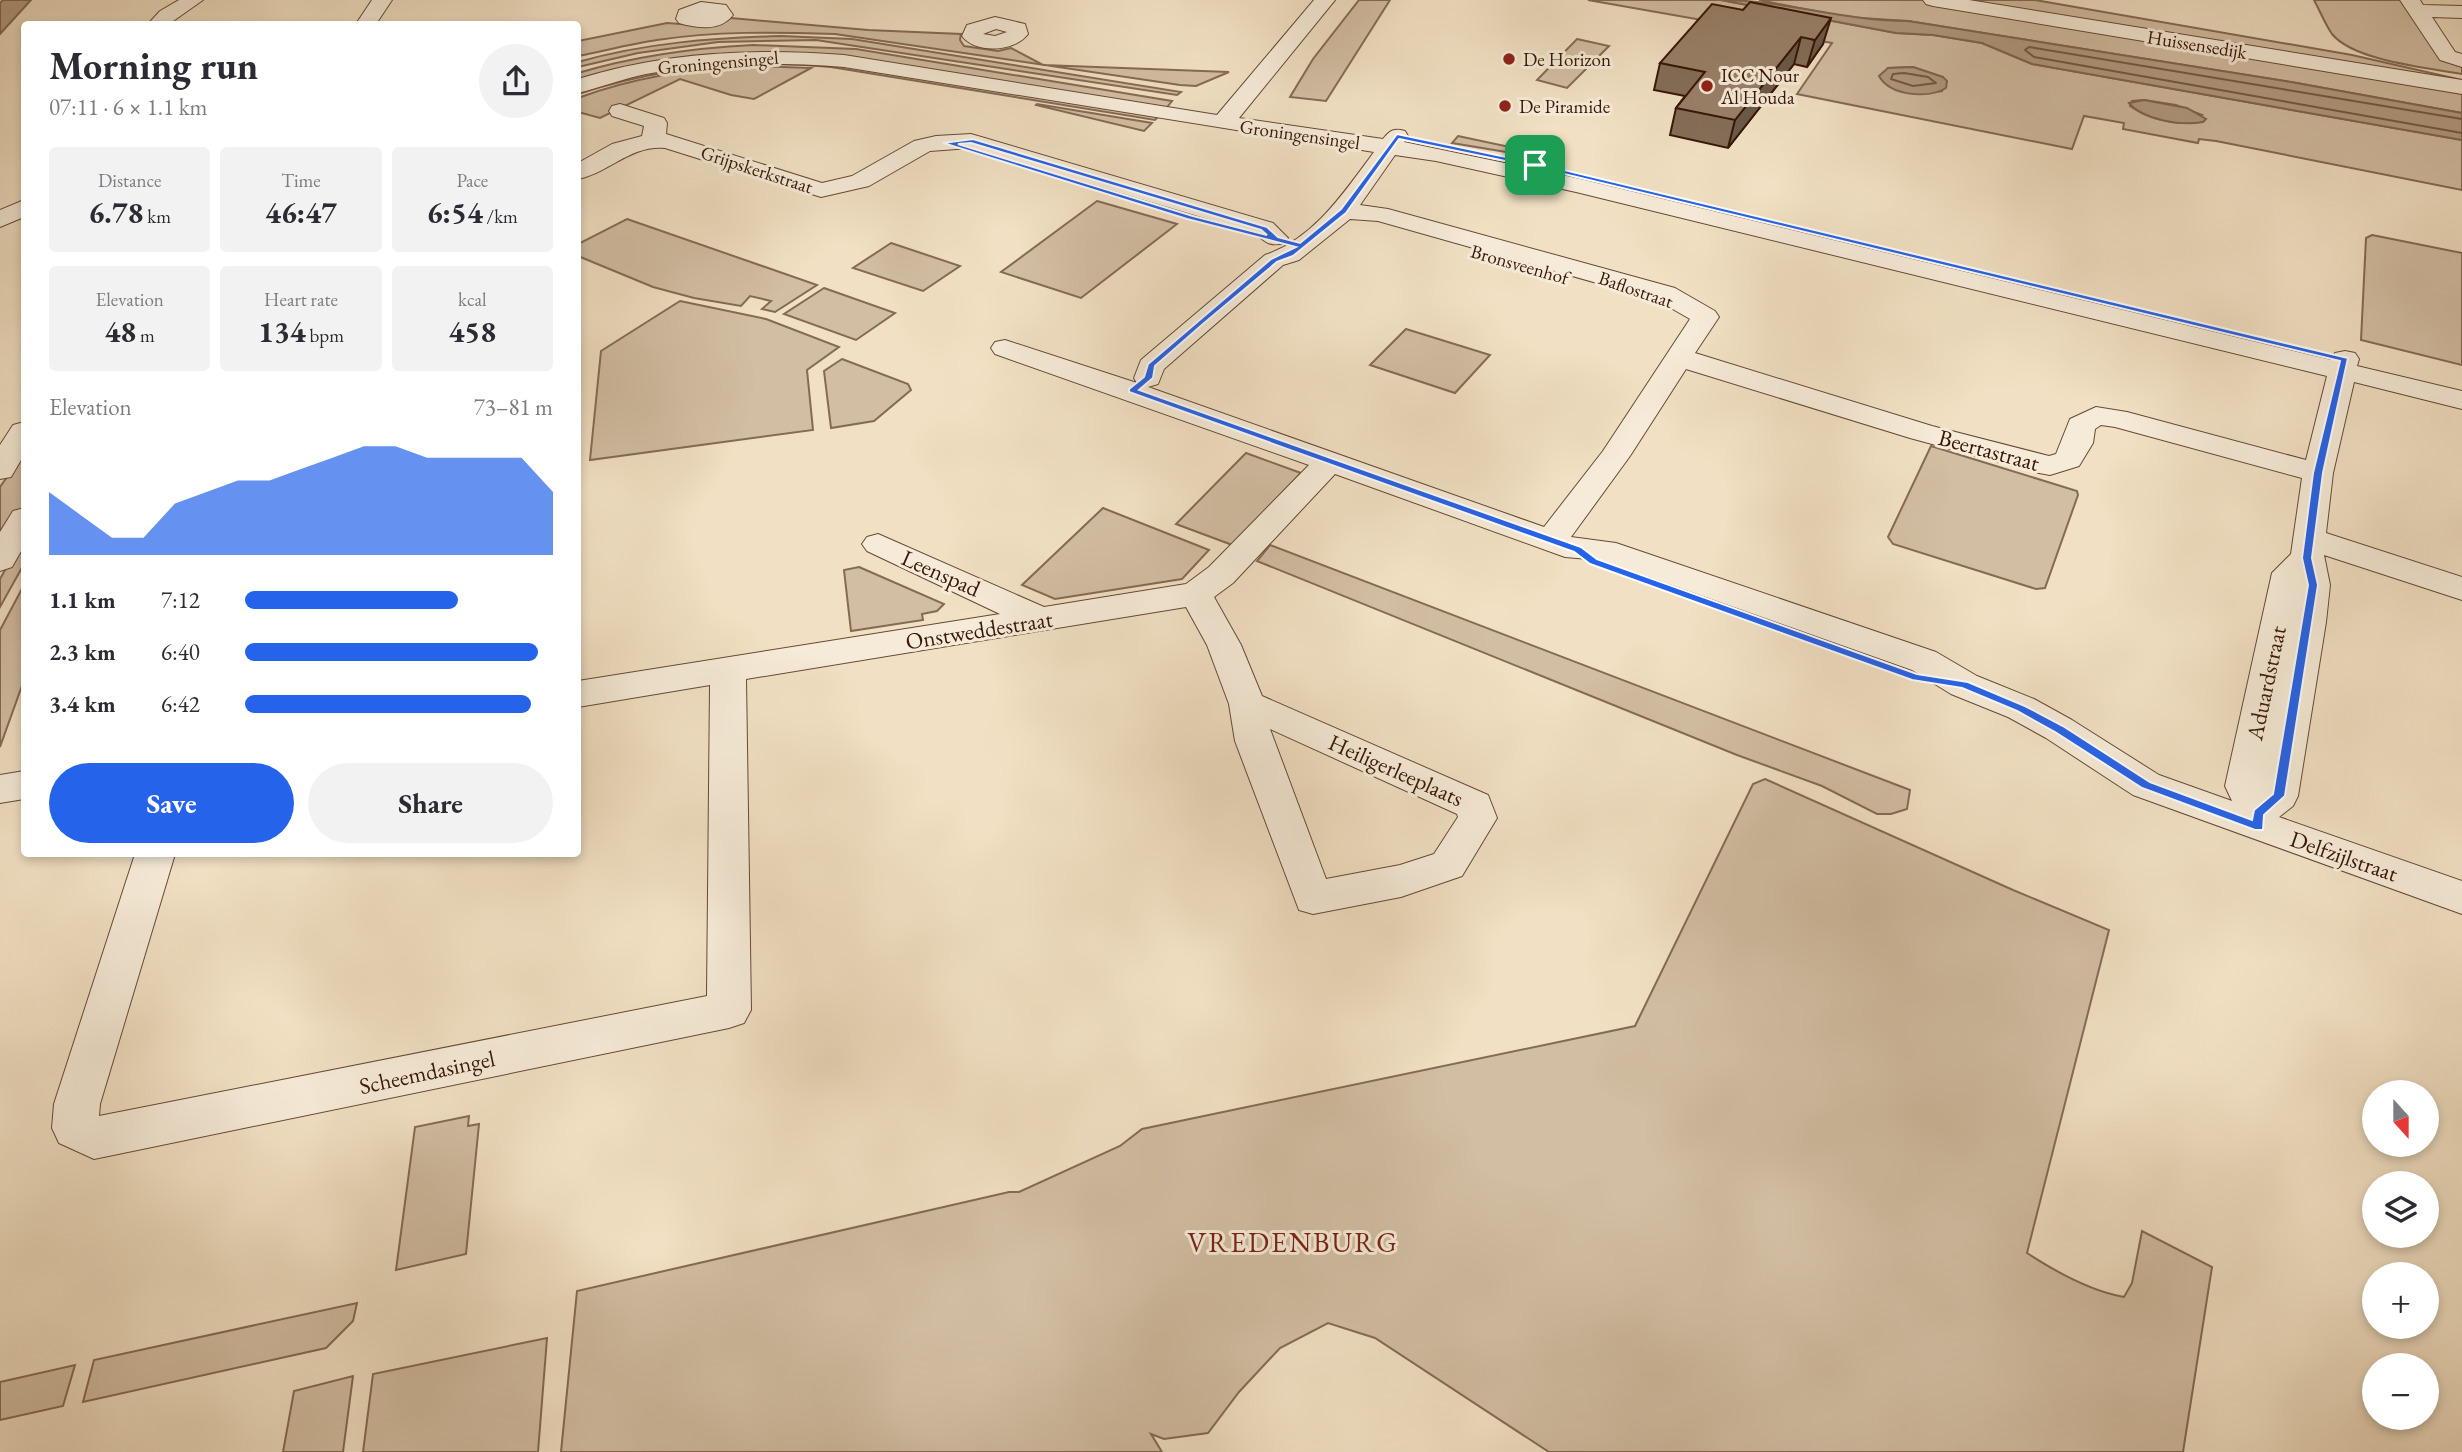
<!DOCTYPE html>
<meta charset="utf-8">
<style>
body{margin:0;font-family:"EB Garamond",serif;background:#f2f2f3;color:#2b2b33;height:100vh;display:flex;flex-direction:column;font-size:26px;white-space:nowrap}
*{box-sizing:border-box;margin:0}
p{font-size:23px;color:#7c7c81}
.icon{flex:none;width:38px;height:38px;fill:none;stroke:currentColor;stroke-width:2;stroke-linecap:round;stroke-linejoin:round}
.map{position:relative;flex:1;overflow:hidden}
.details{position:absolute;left:21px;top:21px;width:560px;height:836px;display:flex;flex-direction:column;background:#fff;border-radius:7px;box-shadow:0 4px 10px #0003}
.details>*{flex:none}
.needle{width:46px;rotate:159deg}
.controls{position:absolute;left:2362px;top:1080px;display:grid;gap:14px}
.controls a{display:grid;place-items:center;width:77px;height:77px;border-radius:50%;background:#fff;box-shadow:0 4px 10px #0003;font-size:35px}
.pin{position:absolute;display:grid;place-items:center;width:60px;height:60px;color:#fff;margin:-30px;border-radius:14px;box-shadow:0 4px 10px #0006}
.round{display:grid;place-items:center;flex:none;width:74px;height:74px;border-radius:37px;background:#f2f2f3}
.headline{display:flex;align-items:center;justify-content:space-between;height:119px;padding:0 28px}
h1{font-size:38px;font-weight:700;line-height:52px}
.metrics{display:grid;grid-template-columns:repeat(3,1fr);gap:10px;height:119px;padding:7px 28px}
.metrics div{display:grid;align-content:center;border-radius:7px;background:#f2f2f3;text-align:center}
.metrics b{font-size:30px;font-weight:700}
.metrics small{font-size:19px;font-weight:400}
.metrics p{font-size:19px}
.chart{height:196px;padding:14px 28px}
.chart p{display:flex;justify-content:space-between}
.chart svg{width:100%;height:126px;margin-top:7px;fill:#2563eb;opacity:.7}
.cta{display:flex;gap:14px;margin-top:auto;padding:14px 28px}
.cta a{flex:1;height:80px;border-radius:42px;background:#2563eb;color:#fff;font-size:28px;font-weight:700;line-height:80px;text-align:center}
.cta a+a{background:#f2f2f3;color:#2b2b33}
ul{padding:0 28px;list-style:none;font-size:23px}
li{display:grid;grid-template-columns:112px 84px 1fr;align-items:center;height:52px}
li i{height:18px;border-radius:9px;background:#2563eb}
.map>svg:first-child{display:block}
.green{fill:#d2bea3;stroke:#856a54;stroke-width:2;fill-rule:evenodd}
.water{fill:#b29c83;stroke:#816751;stroke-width:2}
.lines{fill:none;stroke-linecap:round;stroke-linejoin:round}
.shore{stroke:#755a44;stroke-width:2}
.minor-casing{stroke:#664935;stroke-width:2}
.minor{fill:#f6ebd8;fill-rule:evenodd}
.wall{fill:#836e59;stroke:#381706;stroke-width:2}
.shaded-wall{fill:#6a5a49;stroke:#381706;stroke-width:2}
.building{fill:#988068;stroke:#381706;stroke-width:2}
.route{fill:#2563eb;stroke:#fff;stroke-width:2;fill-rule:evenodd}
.poi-dot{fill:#8f2418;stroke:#f6ebd8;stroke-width:2.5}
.labels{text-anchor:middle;stroke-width:6;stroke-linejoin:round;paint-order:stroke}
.far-street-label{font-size:19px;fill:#381706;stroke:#f6ebd8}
.far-poi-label{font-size:19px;fill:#381706;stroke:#f6ebd8;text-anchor:start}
.street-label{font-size:23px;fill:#381706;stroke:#f6ebd8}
.near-neighbourhood-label{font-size:28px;letter-spacing:2px;fill:#7a1f14;stroke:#f6ebd8}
</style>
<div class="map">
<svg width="2462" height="1452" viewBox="0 0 2462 1452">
<rect width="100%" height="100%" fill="#f1e0c3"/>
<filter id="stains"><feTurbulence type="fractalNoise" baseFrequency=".00286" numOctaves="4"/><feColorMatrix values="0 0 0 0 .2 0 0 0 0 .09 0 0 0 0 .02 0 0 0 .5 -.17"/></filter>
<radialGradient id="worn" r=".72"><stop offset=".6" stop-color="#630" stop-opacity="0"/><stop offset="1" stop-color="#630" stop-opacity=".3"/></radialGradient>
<g class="green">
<path d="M1359,0H1390L1326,101L1290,97L1313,59Z"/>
<path d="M1588,0H1721L1896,33L1933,35L1982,43L2032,64L2462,140V190L2216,141L2199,139L2198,143L2123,129L2124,123L2084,116L2072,149L1797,94L1832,43ZM1913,67L1943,77L1942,91L1919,94L1892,88L1888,68ZM2144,100L2176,105L2202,115C2197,118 2192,122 2186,123C2169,124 2144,116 2130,106L2132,101Z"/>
<path d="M1759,0H1923L2462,90V113L2291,82L1908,21L1845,17Z"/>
<path d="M1953,0H2035L2352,55L2462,80V85Z"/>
<path d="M2314,0H2405L2462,65V74C2429,68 2354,61 2332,34C2325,24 2320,11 2314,0Z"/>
<path d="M731,18L868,30L961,34L960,40L964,46L998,51L1011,48L1043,65L1229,72L1196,86L1180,85L835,34C775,32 716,31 657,40C630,44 604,51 578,56V41L667,23L708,26Z"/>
<path d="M781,36L852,39L1181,92L1177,95L816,40L718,42L638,53L578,67V62C644,43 712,38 781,36Z"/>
<path d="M1577,39L1609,46L1567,88L1537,80Z"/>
<path d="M753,45L856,49L1172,101L1164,111L819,56L612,73L578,83V73C635,56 693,48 753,45Z"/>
<path d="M792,59L834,63L1159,116L1155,120L831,67C744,58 661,67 578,94V89C649,68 718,59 792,59Z"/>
<path d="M755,66L811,68L754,99L731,95L680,79L600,118L578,112V98C634,77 695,68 755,66Z"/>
<path d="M1036,105L1037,104L1152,123L1144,131Z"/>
<path d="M1458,136L1538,153L1526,158L1518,157L1512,153L1452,143Z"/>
<path d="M1097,201L1177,224L1081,298L1001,272Z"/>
<path d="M627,219L817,285L775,312L762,309L771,301L750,296L741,306L694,298L653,287L578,256V244Z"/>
<path d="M2372,235L2462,253V365L2361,340L2366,238Z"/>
<path d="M891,243L960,266L923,291L853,268Z"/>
<path d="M824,288L895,313L856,340L784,314Z"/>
<path d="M680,301L766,319L839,347L807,370L813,430L590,460L601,351Z"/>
<path d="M1406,329L1490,355L1455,393L1370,365Z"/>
<path d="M842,359L908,384L911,390L874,421L831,428L824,371Z"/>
<path d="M1931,446L2077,491L2078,495L2045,588L2036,589L1893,544L1888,537Z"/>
<path d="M24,453V509L0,550V487Z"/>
<path d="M1246,453L1301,473L1235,546L1176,524Z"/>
<path d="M1103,508L1209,550L1182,579L1055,599L1022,585Z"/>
<path d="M24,536V564L0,607V579Z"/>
<path d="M1270,545L1910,790L1907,809L1891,814H1877L1822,786L1737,755L1257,561Z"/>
<path d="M859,567L944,604L937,611L922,614L923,620L851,631L844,570Z"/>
<path d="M24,585V680L0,747V630Z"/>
<path d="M1765,779L2013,890L2109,930L2027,1253C2056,1272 2090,1291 2124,1297L2132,1283L2142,1231L2212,1267L2183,1452H1549L1375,1338L1328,1323L1280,1348L1239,1392L1208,1433L1164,1439L1151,1434L1162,1452H561L577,1291L1009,1192H1019L1120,1146L1142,1129L1635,1026L1753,784Z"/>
<path d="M469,1116L468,1126L479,1124L466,1254L396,1270L415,1127Z"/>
<path d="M357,1303L353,1321L326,1348L83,1402L94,1360Z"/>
<path d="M547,1338L538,1452H363L373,1374Z"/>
<path d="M75,1365L63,1406L0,1420V1382Z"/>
<path d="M353,1376L343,1452H283L294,1391Z"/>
</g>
<g class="water">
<path d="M3,0H31L0,34V3Z"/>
<path d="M1721,0C1784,0 1844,21 1908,21L2291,82L2462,113V140L2032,64L1982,43L1933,35L1896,33Z"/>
<path d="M1913,67L1943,77L1947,81L1946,88C1928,99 1890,96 1879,76L1888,68Z"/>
<path d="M2144,100L2187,108L2206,119L2203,122C2182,126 2143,120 2129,103Z"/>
</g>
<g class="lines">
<g class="shore">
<path d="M1904,73L1928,77L1936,83L1913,86L1891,79L1893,74Z"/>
<path d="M2462,119L2029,47L2025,50L2034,57L2462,133"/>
</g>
<g class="minor-casing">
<g id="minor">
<path d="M179,0H203L169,24H148L160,11Z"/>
<path d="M372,0H392L376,24H356Z"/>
<path d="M1314,0H1335L1239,118L1383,139C1390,130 1394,128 1405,131L1408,136L1404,142L1576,178L2331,360L2335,353L2345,351L2355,353L2359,359L2357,366L2462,391V409L2354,382L2333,473L2326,533L2462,577V600L2324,555L2330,585L2326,622L2298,796L2293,806L2279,817L2462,881V914L2133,795L2046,738L2008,717L1951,694L1912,670L1601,560L1565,557L1335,474L1233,583L1214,597L1241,645L1262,696L1488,795L1497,818L1462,876L1401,897L1313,914L1299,910L1235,741L1229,704L1207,645L1186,607L746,679L751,1010L744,1023L729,1028L94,1159L59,1143L52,1128L54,1104L135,854H175L100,1104L99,1116L707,996L710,685L578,707V681L1000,614L867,551L862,544L867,537L878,534L1044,607L1186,584L1209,567L1309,465L995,354L991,348L995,342L1005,340L1137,383L1134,378L1141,360L1265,255C1314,239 1345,191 1374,152L844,67C777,62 711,62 646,74C622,79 601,87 578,93V79C665,52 753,48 844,55L1217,115ZM1395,155L1436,161L1576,192L2327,376L2306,460L2127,412L2096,407L2070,419L2056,454L2049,456L1932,426L1695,353L1719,317L1715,311L1675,288L1388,209L1360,205ZM1350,219L1378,221L1657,300L1690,319L1603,451L1544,527L1148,387L1158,384L1164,369L1283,265L1299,260ZM1686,369L1910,438L2039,473L2050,475L2079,466L2093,443L2095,429L2101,425L2115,427L2302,478L2291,554L2272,573L2225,786L2232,801L2159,775L2072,720L2034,699L1977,676L1936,652L1616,543L1571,537L1630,456ZM1270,729L1457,814L1458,817L1434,854L1400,865L1326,879Z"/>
<path d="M1923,0H1969L2462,80V94L1933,6L1926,4Z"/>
<path d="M2400,0H2420L2423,5L2462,6V18L2432,17L2455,52L2462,54V67L2440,60Z"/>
<path d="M701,2L726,5L733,15C720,32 697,28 679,23L676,19L679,10Z"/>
<path d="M995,17L1025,24L1028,34C1015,52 975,54 962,36L967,25ZM996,29L1007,32L995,36L983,34Z"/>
<path d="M620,104L664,118L667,123L666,134L822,183L852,176L914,141L936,136L971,134L1273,223L1288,238L1284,243C1270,247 1265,242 1255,233L970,148L930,151L869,186L821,197L665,148C630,145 609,173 578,179V163L612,144L642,136L644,126L612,116L609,111L612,106Z"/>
<path d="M24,200V217L0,227V210Z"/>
<path d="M24,422V455L11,477L0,479V445L13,425Z"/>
<path d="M24,508V546L12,567L0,571V532L13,511Z"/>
<path d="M24,771V799L0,803V775Z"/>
</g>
</g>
<use href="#minor" class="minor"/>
</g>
<path class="wall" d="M1743,10L1823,44L1807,67L1794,64L1728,148L1670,135L1676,108L1685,96L1654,90L1660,63Z"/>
<g class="shaded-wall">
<path d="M1831,18L1823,44L1807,67L1815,40Z"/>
<path d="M1801,37L1794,64L1728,148L1735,120Z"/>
</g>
<path class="building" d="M1750,2L1831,18L1815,40L1801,37L1735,120L1676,108L1705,72L1660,63L1712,4L1743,10Z"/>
<path class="route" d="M1397,134L1535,163L2348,358L2323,473L2312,558L2318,585L2285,796L2264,815L2263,830H2255L2142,788L2055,732L2017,711L1962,688L1912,680L1590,564L1574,552L1129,392V389L1144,377L1148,364L1271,259L1296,247L1187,219L943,143L973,139L1267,227L1278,237L1300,243L1341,209ZM1399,139L1535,167L2340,361L2313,473L2302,558L2308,585L2273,794L2254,810L2252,820L2150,782L2063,726L2025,706L1968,682L1917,674L1597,559L1581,547L1139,390L1153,378L1155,366L1203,324L1277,262L1293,256L1346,213ZM971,143L1261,230L1267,235L1193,216L958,144Z"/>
<g class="poi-dot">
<circle cx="1509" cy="59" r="7"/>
<circle cx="1707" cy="86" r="7"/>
<circle cx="1505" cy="106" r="7"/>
</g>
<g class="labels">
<g class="far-street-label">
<text transform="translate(2197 44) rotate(9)" y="7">Huissensedijk</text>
<text transform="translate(718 62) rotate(-5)" y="7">Groningensingel</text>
<text transform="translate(1300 134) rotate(8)" y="7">Groningensingel</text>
<text transform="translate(757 169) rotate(18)" y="7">Grijpskerkstraat</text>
<text transform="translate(1520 264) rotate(16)" y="7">Bronsveenhof</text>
<text transform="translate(1636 289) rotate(19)" y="7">Baflostraat</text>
</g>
<g class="far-poi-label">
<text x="1523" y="66">De Horizon</text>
<text x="1721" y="82">ICC Nour<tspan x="1721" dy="22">Al Houda</tspan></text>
<text x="1519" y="113">De Piramide</text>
</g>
<g class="street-label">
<text transform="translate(1989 450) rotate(15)" y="8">Beertastraat</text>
<text transform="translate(941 573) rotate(24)" y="8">Leenspad</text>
<text transform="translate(979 630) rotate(-9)" y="8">Onstweddestraat</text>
<text transform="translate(2266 683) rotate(-78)" y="8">Aduardstraat</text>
<text transform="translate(1396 770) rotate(24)" y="8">Heiligerleeplaats</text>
<text transform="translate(2344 856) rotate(19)" y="8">Delfzijlstraat</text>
<text transform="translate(427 1072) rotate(-12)" y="8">Scheemdasingel</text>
</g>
<g class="near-neighbourhood-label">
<text x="1293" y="1252">VREDENBURG</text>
</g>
</g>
<rect width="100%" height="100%" filter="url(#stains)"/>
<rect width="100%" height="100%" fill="url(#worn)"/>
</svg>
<div class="controls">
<a><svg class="needle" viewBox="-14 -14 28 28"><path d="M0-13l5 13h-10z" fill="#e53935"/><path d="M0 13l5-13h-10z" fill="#7c7c81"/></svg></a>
<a><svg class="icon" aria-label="layers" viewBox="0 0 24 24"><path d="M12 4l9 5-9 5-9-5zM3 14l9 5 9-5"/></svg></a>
<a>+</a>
<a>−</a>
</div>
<div class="pin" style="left:1535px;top:165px;background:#1e9e55"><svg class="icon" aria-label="arrive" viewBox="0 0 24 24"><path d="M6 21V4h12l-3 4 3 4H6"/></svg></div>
<section class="details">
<div class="headline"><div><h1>Morning run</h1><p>07:11 · 6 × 1.1 km</p></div><a class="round"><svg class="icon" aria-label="share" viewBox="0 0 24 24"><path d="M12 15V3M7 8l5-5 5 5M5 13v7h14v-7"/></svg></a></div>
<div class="metrics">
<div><p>Distance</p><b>6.78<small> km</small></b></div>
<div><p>Time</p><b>46:47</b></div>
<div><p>Pace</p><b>6:54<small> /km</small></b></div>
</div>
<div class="metrics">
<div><p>Elevation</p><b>48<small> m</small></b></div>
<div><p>Heart rate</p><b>134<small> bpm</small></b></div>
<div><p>kcal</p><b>458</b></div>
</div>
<div class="chart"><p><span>Elevation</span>73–81 m</p>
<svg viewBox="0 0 160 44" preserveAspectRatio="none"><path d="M0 44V22L10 30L20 38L30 38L40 26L50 22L60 18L70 18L80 14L90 10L100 6L110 6L120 10L130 10L140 10L150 10L160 22V44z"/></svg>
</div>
<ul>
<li><b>1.1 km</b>7:12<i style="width:69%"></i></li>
<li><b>2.3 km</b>6:40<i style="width:95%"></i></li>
<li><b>3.4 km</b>6:42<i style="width:93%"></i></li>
</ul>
<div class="cta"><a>Save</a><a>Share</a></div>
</section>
</div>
